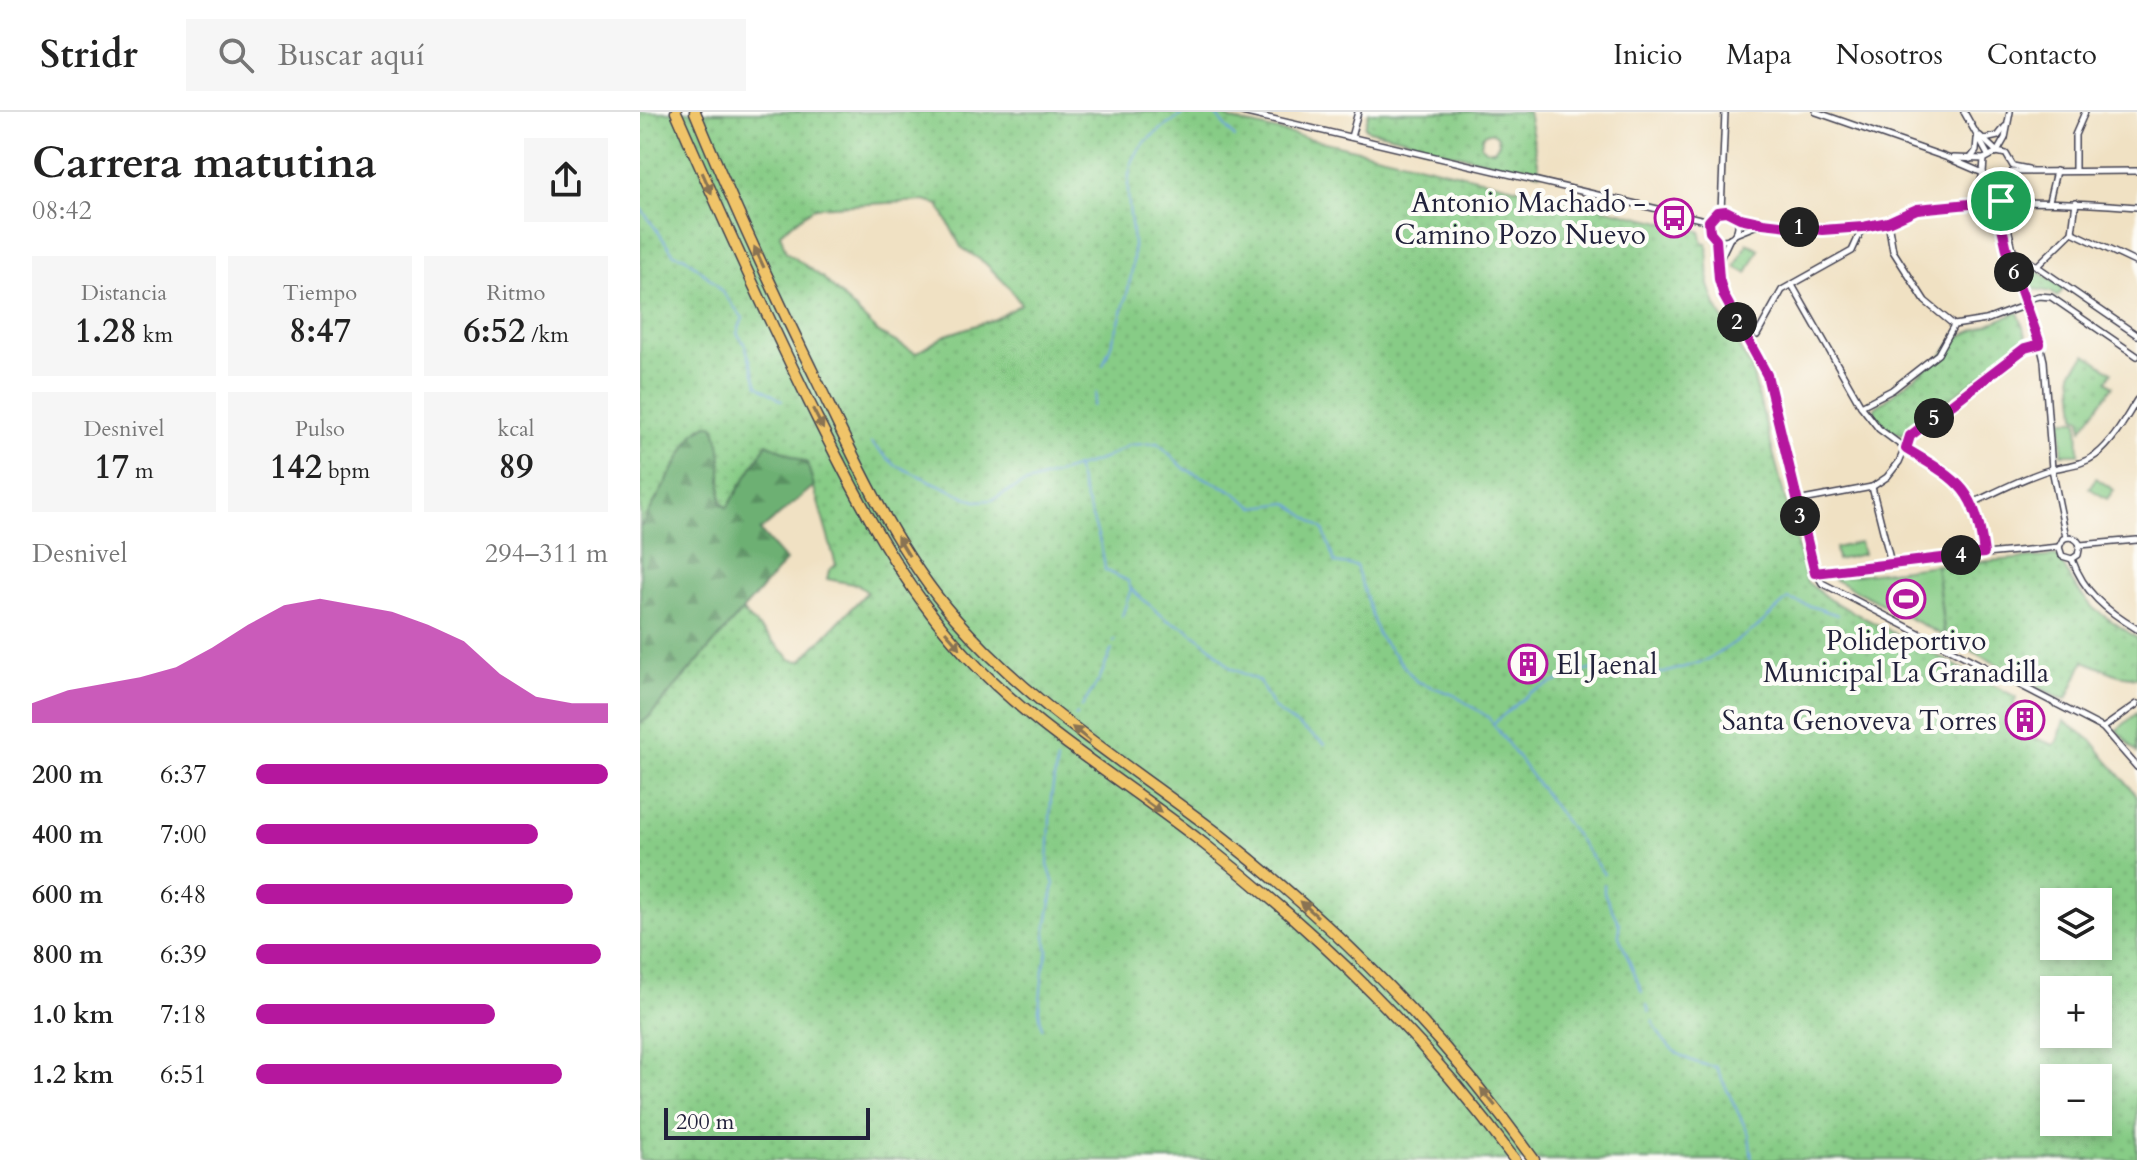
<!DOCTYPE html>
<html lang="es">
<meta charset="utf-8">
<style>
body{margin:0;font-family:Cardo,serif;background:#f6f6f6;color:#222;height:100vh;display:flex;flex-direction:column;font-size:30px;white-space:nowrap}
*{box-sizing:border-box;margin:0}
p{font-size:26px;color:#767676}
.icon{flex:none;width:44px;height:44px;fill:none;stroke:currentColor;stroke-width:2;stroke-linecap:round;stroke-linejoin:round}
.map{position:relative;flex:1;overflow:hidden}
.details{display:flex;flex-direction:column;background:#fff;width:640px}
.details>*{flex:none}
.fabs{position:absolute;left:1400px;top:776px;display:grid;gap:16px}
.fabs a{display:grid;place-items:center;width:72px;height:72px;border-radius:0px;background:#fff;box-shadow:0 4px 12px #0003;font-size:40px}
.scale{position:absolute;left:24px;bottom:20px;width:206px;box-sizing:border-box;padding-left:8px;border:4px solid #22223b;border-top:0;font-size:22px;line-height:28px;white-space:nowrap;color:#22223b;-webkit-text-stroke:6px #fdfcf7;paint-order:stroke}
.pin{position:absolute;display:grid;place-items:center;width:68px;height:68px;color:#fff;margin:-34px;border:4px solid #fff;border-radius:50%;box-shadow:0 2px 8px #0007}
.km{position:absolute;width:40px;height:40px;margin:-20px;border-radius:50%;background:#222;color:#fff;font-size:22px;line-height:40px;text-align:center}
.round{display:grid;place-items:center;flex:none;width:84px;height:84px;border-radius:0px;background:#f6f6f6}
.head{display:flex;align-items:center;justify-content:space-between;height:136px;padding:0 32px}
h1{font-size:44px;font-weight:600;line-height:60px}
.stats{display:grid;grid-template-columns:repeat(3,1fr);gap:12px;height:136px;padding:8px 32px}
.stats div{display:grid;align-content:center;border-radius:0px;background:#f6f6f6;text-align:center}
.stats b{font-size:34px;font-weight:600}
.stats small{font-size:22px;font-weight:400}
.stats p{font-size:22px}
.chart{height:224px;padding:16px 32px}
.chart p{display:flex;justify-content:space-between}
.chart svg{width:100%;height:144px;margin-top:8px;fill:#b5179e;opacity:.7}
ul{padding:0 32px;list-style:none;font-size:26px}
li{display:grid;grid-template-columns:128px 96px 1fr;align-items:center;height:60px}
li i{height:20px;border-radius:10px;background:#b5179e}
header{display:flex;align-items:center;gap:48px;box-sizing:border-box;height:112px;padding:0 40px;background:#fff;border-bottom:2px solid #e0e0e0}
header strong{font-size:38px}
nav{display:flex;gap:44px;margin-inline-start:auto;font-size:28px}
.search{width:560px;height:72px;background:#f6f6f6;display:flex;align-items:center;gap:20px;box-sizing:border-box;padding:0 28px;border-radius:0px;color:#767676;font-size:30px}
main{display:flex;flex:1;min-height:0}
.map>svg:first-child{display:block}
.green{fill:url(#green-dots);stroke:#547760;stroke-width:2;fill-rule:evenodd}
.forest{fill:url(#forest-firs);stroke:#486957;stroke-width:2}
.pitch{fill:#87cc86;stroke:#547760;stroke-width:2}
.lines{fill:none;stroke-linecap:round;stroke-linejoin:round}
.stream{stroke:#6da3db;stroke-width:2}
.street-casing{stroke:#413f4f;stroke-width:8}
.highway-casing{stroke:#413f4f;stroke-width:13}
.street{stroke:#fff;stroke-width:5}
.highway{stroke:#f0c469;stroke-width:10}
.oneway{fill:#897352}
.route-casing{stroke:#fff;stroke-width:16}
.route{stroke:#b5179e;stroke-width:10}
.labels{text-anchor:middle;stroke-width:8;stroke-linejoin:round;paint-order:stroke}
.poi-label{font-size:28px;fill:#22223b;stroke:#fdfcf7;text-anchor:end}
</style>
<header>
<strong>Stridr</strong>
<div class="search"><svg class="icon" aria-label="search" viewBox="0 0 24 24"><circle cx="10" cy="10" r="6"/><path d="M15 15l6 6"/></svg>Buscar aquí</div>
<nav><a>Inicio</a><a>Mapa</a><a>Nosotros</a><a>Contacto</a></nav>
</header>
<main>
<section class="details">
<div class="head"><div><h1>Carrera matutina</h1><p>08:42</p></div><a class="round"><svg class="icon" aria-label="share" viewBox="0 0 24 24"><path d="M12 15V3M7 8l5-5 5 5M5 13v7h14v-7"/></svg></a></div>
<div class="stats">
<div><p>Distancia</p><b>1.28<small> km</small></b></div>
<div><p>Tiempo</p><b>8:47</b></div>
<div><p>Ritmo</p><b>6:52<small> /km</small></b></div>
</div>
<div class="stats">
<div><p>Desnivel</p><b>17<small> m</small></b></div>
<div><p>Pulso</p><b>142<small> bpm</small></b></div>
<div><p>kcal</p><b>89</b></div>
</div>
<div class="chart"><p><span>Desnivel</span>294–311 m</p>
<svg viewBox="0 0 160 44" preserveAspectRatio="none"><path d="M0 44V38L10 34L20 32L30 30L40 27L50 21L60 14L70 8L80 6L90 8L100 10L110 14L120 19L130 29L140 36L150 38L160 38V44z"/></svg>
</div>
<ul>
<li><b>200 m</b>6:37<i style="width:100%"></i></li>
<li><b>400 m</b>7:00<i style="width:80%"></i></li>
<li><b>600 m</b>6:48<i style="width:90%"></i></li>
<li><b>800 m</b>6:39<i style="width:98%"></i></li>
<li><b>1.0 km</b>7:18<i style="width:68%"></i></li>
<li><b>1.2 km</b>6:51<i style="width:87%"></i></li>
</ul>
</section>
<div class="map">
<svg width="1497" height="1048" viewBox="0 0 1497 1048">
<defs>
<pattern id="green-dots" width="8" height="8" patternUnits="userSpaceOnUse" patternTransform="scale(2)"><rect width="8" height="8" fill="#87cc86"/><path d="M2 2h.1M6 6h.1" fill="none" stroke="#74af75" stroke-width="1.8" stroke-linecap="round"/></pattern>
<pattern id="forest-firs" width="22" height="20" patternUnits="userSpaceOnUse" patternTransform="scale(2)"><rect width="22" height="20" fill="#6db073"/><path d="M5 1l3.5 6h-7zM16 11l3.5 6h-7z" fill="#598f60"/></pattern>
</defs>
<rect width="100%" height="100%" fill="#fdfcf7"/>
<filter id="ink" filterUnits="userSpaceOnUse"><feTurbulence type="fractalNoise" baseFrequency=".0125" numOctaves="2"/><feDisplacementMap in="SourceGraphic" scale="16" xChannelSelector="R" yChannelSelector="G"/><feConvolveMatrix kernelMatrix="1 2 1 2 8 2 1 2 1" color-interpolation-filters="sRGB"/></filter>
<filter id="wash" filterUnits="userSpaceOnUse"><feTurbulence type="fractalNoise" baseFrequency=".006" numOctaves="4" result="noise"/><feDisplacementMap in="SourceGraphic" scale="32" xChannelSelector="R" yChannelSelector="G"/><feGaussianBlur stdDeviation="1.8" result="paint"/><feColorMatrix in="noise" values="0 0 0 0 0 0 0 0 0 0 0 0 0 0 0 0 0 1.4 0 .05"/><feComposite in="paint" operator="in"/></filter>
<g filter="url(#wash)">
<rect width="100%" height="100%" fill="#f0e1c3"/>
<g class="green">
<path d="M0,0H584L585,4L592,8L1060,119L1063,131H1067L1069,173L1076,194L1111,256L1167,470L1190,488L1376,585L1369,610L1372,618L1414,633L1418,629L1424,609L1452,629L1497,684V1048H0V611L7,607L102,499L152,548L161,549L227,480L218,473L187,467L189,458L196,453L167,351L127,331L87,397L81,390V353L75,316L62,315L54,321L0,416ZM284,89L299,93L321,135L345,151L367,173L381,192L355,207L306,223L276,241L239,221L183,166L146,140L140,121L175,95ZM1414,790H1458V834H1414ZM1414,878H1458V922H1414ZM1414,966H1458V1010H1414Z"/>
<path d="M729,0H888L900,61L787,36L768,27L729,18L725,15ZM846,21H853L858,25L859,31L854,38H845L841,34L842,25Z"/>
<path d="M1377,146L1424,176L1417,185L1411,180L1388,176Z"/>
<path d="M1378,200L1388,229L1262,322L1248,318L1234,302L1235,296L1299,246L1318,225Z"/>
<path d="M1446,242L1472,260L1467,269L1473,274L1442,317L1441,306L1436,304L1432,260Z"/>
<path d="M1417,444L1437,477L1454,497L1497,526V566L1478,563L1444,549L1427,587L1417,585L1305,524L1296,453Z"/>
</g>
<path class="forest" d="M67,313H73C85,335 80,365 81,390L87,396L127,331L167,351L174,374L120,419L146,449L7,607L0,611V416L54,321Z"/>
<g class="pitch">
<path d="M1107,131L1119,137L1107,161L1095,155Z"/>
<path d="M1422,308H1438L1439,342H1422Z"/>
<path d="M1456,366L1474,378L1467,387L1449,376Z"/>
<path d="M1220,430L1223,442L1197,448L1195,436Z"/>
<path d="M1296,453L1304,524L1193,467L1194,466Z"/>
<path d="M1497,601V641L1477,618Z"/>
</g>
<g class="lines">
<g class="stream">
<path d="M573,0L595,26"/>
<path d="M0,95L34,142L45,145L75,171L103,206L97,221L105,233L118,273L142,289"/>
<path d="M463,253C475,225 491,178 493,147C496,113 477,71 498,39C508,23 531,12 545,0"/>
<path d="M453,294L456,281"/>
<path d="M231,331L255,353L335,389L352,388L381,373L466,346L489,333L518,331L545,357L591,378L614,395L648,391L683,417L695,451L716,454L738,523L776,569L814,583L848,605L964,762"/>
<path d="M436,354C443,389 462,421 465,458L488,469L491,477L482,504"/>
<path d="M491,477L527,508L546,516L571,535L591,556L619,569L633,595L641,602L685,632"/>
<path d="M474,530L475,528"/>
<path d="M441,596L459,568L472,537"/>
<path d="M435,605L437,602"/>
<path d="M854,611L891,580L934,562L969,553L1004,561H1024L1068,548L1115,517L1148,487L1198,503"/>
<path d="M420,639L422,636"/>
<path d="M964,772V781L979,812V824L1002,880"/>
<path d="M1007,893L1009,900"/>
<path d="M1013,909C1025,939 1045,950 1076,955L1109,1023L1112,1048"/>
<path d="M402,916L399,898L403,859L408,839L405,824L414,772L408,753L411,686L417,649"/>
</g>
</g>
</g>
<g filter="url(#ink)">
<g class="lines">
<g class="street-casing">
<g id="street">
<path d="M602,0L1069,109"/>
<path d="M1176,0L1308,46L1343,61"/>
<path d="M1324,0L1348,43"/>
<path d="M1340,24L1356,39"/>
<path d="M711,25L718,0"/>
<path d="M1345,27L1358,24L1365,15"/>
<path d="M1357,40L1365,26L1370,0"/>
<path d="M1313,46L1344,47"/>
<path d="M1330,47L1336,39L1337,27"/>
<path d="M1435,59V23L1445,0"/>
<path d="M1343,61L1338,80L1341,90L1351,97L1361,111L1368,142L1400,232L1404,249L1412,357L1426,425"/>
<path d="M1343,61C1351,74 1365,74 1372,60L1497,59"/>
<path d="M1343,61L1344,47L1357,40L1366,42L1373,54L1388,57"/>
<path d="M1409,89L1416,59"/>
<circle cx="1083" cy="113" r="15"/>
<path d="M1081,99L1085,0"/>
<path d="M1094,104C1132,119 1205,121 1244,111C1261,106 1273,97 1290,95C1360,88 1427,89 1497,95"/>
<path d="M1248,110L1253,139L1285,189L1314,213"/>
<path d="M1361,111L1364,105V69"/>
<path d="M1362,115L1368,116L1373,138L1497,223"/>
<path d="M1432,120L1497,151"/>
<path d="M1095,122L1122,111"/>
<path d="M1076,127L1079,167L1084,184L1127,263L1171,452L1182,471L1463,616L1497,655"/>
<path d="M1079,149L1090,126"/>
<path d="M1397,154L1432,120L1436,90"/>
<path d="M1152,173L1221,294L1239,317L1266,337L1305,360L1333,391L1341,415L1344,441"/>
<path d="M1385,188L1399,184L1411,185L1497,244"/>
<path d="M1117,223L1142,178L1212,139L1223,115"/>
<path d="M1221,294L1252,278L1298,242L1314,213L1346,208L1386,193"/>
<path d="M1232,375L1251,451"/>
<path d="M1157,389L1232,375L1247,365L1259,350L1270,324L1385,236L1400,232"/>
<path d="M1333,391C1358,379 1382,366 1409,358C1426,353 1441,354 1456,343C1474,329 1485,307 1497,288"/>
<path d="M1440,433L1497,428"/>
<path d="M1419,435L1423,427C1430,423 1437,426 1440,433"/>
<path d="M1419,435L1422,444L1432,447"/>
<path d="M1432,447C1444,481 1467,499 1497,517"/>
<path d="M1432,447L1438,443L1440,433"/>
<path d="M1175,461L1251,451L1419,435"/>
<path d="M1463,616L1497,592"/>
</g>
</g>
<g class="highway-casing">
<g id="highway">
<path d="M36,0C81,103 127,205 177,306C219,390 262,474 326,543C396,619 488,671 568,735C686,828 786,927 875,1048"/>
<path d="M55,0C93,93 136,185 180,275C218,354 257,440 315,506C391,594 489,653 580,723C700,817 805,924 894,1048"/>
</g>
</g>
<use href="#street" class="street"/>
<use href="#highway" class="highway"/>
</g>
<defs><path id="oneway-solid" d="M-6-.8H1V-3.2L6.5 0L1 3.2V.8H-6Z" transform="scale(2)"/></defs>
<g class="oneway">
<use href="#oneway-solid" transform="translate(67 71) rotate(66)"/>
<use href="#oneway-solid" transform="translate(119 145) rotate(-115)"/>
<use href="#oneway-solid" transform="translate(178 307) rotate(63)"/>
<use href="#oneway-solid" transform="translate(263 434) rotate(-121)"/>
<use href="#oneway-solid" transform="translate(313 528) rotate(49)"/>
<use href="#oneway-solid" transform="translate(441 622) rotate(-142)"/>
<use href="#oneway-solid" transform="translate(512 694) rotate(36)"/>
<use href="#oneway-solid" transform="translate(669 797) rotate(-138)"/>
<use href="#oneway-solid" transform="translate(848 985) rotate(-129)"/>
</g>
</g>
<g class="lines" filter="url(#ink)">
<g class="route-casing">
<path id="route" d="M1361,89H1364V105L1361,111L1368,142L1400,232L1385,236L1270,324L1266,337C1320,369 1335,376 1344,441L1175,461L1127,263L1084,184L1079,167L1076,127L1070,120L1069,109L1077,100L1086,99L1100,106L1123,111L1182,118L1223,115L1248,110L1277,97Z"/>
</g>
<use href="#route" class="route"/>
</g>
<defs>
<g id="bus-ring" transform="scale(2)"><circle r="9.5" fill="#fdfcf7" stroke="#b5179e" stroke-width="1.5"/><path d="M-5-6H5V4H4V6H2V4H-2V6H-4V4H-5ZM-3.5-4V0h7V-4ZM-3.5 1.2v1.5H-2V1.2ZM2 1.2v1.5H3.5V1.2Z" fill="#b5179e"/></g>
<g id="stadium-ring" transform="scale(2)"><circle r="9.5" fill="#fdfcf7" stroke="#b5179e" stroke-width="1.5"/><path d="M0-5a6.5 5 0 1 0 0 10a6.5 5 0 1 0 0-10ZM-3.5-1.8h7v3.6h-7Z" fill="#b5179e"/></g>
<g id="building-ring" transform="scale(2)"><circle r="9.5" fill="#fdfcf7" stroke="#b5179e" stroke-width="1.5"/><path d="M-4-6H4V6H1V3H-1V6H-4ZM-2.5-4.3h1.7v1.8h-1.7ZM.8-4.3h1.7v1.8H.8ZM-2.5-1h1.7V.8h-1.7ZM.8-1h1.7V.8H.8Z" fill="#b5179e"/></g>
</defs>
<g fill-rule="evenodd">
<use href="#bus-ring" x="1034" y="106"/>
<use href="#stadium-ring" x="1266" y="487"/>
<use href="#building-ring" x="888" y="552"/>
<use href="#building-ring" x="1385" y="608"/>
</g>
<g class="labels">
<g class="poi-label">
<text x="1006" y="100">Antonio Machado -<tspan x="1006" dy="32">Camino Pozo Nuevo</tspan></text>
<text x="1266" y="538" text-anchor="middle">Polideportivo<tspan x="1266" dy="32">Municipal La Granadilla</tspan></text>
<text x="916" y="562" text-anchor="start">El Jaenal</text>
<text x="1357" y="618">Santa Genoveva Torres</text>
</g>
</g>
</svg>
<div class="fabs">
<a><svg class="icon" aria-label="layers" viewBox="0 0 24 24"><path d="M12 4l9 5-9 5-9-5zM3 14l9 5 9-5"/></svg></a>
<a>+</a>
<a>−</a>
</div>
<div class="scale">200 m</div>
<div class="pin" style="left:1361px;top:89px;background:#1e9e55"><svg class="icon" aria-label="arrive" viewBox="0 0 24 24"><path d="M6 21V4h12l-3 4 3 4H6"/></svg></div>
<b class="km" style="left:1159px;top:115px">1</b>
<b class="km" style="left:1097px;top:210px">2</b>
<b class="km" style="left:1160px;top:404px">3</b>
<b class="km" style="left:1321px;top:443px">4</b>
<b class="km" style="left:1294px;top:306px">5</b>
<b class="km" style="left:1374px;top:160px">6</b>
</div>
</main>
